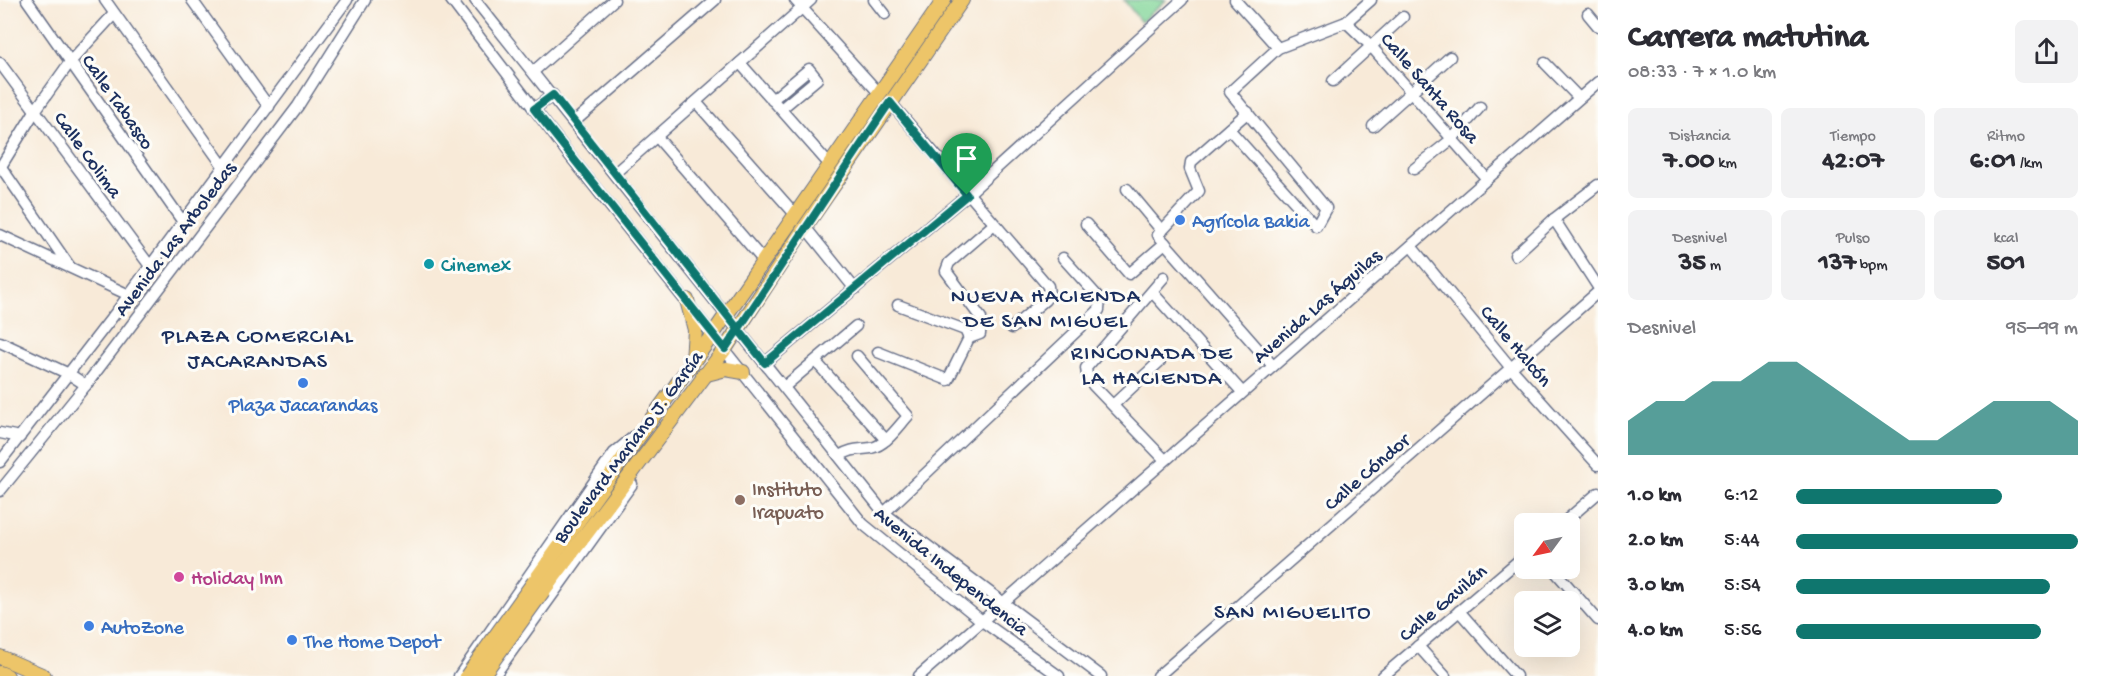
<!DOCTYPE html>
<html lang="es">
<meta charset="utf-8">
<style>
body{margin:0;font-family:"Gochi Hand",sans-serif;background:#f2f2f3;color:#2b2b33;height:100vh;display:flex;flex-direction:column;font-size:22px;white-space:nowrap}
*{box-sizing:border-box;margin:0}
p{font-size:20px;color:#7c7c81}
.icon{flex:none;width:33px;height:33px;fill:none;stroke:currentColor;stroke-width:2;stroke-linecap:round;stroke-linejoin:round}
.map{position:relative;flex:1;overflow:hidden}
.panel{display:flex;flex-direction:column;background:#fff;width:510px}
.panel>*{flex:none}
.needle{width:39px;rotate:237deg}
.tools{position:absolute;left:1514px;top:513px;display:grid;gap:12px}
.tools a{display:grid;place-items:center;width:66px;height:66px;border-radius:9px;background:#fff;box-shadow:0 6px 24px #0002;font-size:30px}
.pin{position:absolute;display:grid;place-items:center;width:51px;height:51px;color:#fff;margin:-62px -26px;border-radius:50% 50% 50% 0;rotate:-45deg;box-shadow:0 0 6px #0007}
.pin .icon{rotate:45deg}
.round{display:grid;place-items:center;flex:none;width:63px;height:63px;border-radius:9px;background:#f2f2f3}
.summary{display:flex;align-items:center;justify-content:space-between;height:102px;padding:0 30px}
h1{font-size:33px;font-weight:700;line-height:45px}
.stats{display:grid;grid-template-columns:repeat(3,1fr);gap:9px;height:102px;padding:6px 30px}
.stats div{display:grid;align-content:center;border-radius:9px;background:#f2f2f3;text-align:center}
.stats b{font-size:26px;font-weight:700}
.stats small{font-size:16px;font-weight:400}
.stats p{font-size:16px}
.chart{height:168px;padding:12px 30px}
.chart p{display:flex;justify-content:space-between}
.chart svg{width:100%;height:108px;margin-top:6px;fill:#0f766e;opacity:.7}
ul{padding:0 30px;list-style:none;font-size:20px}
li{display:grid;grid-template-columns:96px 72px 1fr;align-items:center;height:45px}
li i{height:15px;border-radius:8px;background:#0f766e}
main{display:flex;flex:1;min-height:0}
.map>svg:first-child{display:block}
.green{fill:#82d699;stroke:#4e827c;stroke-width:1.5}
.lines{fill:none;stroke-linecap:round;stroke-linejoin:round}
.minor-casing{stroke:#687089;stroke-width:13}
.major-casing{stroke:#687089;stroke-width:16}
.minor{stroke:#fff;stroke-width:10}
.major{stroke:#edc569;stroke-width:14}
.major-bridge-casing{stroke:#687089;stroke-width:16;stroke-linecap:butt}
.major-bridge{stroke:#edc569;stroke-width:14}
.route-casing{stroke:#fff;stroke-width:12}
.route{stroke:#0f766e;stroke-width:8}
.shop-dot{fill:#3f7fe0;stroke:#fdfcf7;stroke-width:2}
.culture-dot{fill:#0f9aa8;stroke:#fdfcf7;stroke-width:2}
.education-dot{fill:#8d6e63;stroke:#fdfcf7;stroke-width:2}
.hotel-dot{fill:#d1479c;stroke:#fdfcf7;stroke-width:2}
.labels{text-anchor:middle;stroke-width:6;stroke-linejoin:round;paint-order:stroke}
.street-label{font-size:20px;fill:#1b2f5e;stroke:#fdfcf7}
.shop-label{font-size:20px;fill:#366cbe;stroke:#fdfcf7;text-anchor:start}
.culture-label{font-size:20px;fill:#0d838f;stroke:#fdfcf7;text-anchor:start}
.education-label{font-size:20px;fill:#785e54;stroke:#fdfcf7;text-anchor:start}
.hotel-label{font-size:20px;fill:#b23c85;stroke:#fdfcf7;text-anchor:start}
.quarter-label{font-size:22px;letter-spacing:1.5px;fill:#1b2f5e;stroke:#fdfcf7}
</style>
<main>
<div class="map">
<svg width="1598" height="676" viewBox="0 0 1598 676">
<rect width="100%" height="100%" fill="#fdfcf7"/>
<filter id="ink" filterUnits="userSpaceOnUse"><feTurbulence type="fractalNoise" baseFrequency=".0167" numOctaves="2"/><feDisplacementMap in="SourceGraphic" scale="12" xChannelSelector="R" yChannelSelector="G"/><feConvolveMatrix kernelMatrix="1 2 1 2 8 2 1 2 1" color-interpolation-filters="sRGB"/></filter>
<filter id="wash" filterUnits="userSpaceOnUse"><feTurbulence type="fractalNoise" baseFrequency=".008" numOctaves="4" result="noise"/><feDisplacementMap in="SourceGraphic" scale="24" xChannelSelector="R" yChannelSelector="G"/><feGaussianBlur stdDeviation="1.35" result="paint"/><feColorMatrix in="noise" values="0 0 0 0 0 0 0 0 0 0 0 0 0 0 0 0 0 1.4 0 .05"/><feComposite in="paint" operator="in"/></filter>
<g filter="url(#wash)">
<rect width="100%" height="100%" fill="#f8ead8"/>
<path class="green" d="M1124,0H1166L1141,22Z"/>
</g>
<g filter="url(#ink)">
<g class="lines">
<g class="minor-casing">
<g id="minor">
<path d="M27,0L183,222"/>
<path d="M105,0L224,167"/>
<path d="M192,0L269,107"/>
<path d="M451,0L567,152L863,524L982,621L1059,676"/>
<path d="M475,0L884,513L1101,676"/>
<path d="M795,0L879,93"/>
<path d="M874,0L885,14"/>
<path d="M1235,0L1278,48"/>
<path d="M1588,14L1598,26"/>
<path d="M1346,22L1370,45L1487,179"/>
<path d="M0,63L150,266"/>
<path d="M740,63L829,164"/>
<path d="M1545,63L1579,98"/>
<path d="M534,71L614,0"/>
<path d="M1333,81L1403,17"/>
<path d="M772,100L809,69L817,79L781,109"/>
<path d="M696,102L794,213"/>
<path d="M890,102L1048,286L1049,294L1045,300L1012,328"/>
<path d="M534,109L553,95"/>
<path d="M1248,112L1191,162L1190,169L1199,191L1158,235L1273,366"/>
<path d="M574,122L715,0"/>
<path d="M1373,126L1450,57"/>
<path d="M1229,129L1316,226L1326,208L1230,92L1278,48L1346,22L1371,0"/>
<path d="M657,137L762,259"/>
<path d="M1,167L70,267"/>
<path d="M0,168L35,111L70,62L114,14"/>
<path d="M1414,169L1452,139L1480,107"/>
<path d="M615,173L811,0"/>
<path d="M1127,189L1162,231"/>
<path d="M1554,219L1598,287"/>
<path d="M1086,224L1129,274L1165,243"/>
<path d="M805,227L855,289"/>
<path d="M0,235L129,295"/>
<path d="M1411,246L1511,368L1598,465"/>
<path d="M1515,255L1554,219L1598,185"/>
<path d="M1164,277L1086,368L1087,375L1093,385L1165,460"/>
<path d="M1153,293L1242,392"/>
<path d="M969,338L980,334L981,318L946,271L949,263L993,225"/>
<path d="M0,342L69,374L86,385"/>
<path d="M878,352L948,380L969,338L965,330L898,305"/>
<path d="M816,362L886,440"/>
<path d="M765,363L967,195L1182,0"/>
<path d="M784,387L856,326"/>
<path d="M1113,405L1160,361"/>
<path d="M0,433L20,437"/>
<path d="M839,456C853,448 857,450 871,448C886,445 898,427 908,416L857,356"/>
<path d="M0,462L117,311L347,0"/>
<path d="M0,491L86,385L298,106L365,0"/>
<path d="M884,513L1099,310L1100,299L1063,258"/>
<path d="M1562,524L1598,493"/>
<path d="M1552,568L1598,620"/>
<path d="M1459,611L1516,676"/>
<path d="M1418,646L1445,676"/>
<path d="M459,676L614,453L637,434"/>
<path d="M494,676L632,484"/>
<path d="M919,676L1598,82"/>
<path d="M1158,676L1598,292"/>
<path d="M1383,676L1524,556"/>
</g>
</g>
<g class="major-casing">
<g id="major">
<path d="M687,300L695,330L693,360"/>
<path d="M703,375L726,369L743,372"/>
<path d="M534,582L713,334L944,0"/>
<path d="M543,591L725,349L805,227L962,0"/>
<path d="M0,657L44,676"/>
<path d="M0,673L7,676"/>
</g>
</g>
<use href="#minor" class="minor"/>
<use href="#major" class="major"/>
<g class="major-bridge-casing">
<g id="major-bridge">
<path d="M467,676L534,582"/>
<path d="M482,676L543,591"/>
</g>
</g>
<use href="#major-bridge" class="major-bridge"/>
</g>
</g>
<g class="lines" filter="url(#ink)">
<g class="route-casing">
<path id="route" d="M967,195L765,363L738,329L553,95L534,109L725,349C781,267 834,184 890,102L967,195"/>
</g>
<use href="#route" class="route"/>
</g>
<g class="shop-dot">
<circle cx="1180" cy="220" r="6"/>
<circle cx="303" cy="383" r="6"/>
<circle cx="89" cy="626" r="6"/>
<circle cx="292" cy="640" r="6"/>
</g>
<circle class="culture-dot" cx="429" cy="264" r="6"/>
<circle class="education-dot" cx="740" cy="500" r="6"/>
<circle class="hotel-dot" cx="179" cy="577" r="6"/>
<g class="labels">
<g class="street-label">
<text transform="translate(1431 87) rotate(49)" y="7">Calle Santa Rosa</text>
<text transform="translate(119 101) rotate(55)" y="7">Calle Tabasco</text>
<text transform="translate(89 154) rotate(54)" y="7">Calle Colima</text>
<text transform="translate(174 238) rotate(-53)" y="7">Avenida Las Arboledas</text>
<text transform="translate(1316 305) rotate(-41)" y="7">Avenida Las Águilas</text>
<text transform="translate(1517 345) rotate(50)" y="7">Calle Halcón</text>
<text transform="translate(627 446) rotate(-53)" y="7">Boulevard Mariano J. García</text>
<text transform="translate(1366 471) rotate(-41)" y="7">Calle Cóndor</text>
<text transform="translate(952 570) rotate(39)" y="7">Avenida Independencia</text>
<text transform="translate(1442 602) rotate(-40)" y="7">Calle Gavilán</text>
</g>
<g class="shop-label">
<text x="1192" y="227">Agrícola Bakia</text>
<text x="303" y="411" text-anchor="middle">Plaza Jacarandas</text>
<text x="101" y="633">AutoZone</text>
<text x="304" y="647">The Home Depot</text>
</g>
<g class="culture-label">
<text x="441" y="271">Cinemex</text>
</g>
<g class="education-label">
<text x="752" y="495">Instituto<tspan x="752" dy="23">Irapuato</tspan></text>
</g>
<g class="hotel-label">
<text x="191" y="584">Holiday Inn</text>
</g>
<g class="quarter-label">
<text x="1046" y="302">NUEVA HACIENDA<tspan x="1046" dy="25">DE SAN MIGUEL</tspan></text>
<text x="258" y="342">PLAZA COMERCIAL<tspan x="258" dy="25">JACARANDAS</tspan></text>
<text x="1152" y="359">RINCONADA DE<tspan x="1152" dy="25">LA HACIENDA</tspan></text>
<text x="1293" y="618">SAN MIGUELITO</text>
</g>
</g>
</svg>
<div class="tools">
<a><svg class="needle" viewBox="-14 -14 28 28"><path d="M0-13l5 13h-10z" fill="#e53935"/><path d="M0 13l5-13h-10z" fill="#7c7c81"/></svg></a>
<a><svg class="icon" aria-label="layers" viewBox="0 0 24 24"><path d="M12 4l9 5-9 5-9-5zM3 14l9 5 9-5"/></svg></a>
</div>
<div class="pin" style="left:967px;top:195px;background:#1e9e55"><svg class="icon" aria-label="arrive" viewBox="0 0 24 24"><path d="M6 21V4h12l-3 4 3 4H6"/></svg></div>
</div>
<section class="panel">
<div class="summary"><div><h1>Carrera matutina</h1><p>08:33 · 7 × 1.0 km</p></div><a class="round"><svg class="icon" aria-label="share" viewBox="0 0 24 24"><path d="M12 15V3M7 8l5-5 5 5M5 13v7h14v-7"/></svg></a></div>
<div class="stats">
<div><p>Distancia</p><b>7.00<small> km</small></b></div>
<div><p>Tiempo</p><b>42:07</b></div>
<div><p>Ritmo</p><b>6:01<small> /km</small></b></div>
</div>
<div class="stats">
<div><p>Desnivel</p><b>35<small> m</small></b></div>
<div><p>Pulso</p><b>137<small> bpm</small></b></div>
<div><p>kcal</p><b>501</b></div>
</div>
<div class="chart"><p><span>Desnivel</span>95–99 m</p>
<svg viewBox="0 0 160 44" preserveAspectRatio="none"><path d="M0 44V30L10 22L20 22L30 14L40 14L50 6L60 6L70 14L80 22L90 30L100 38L110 38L120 30L130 22L140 22L150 22L160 30V44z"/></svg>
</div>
<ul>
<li><b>1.0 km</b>6:12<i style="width:73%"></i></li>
<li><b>2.0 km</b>5:44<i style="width:100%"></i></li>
<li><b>3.0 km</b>5:54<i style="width:90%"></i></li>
<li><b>4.0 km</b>5:56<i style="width:87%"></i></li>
</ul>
</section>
</main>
